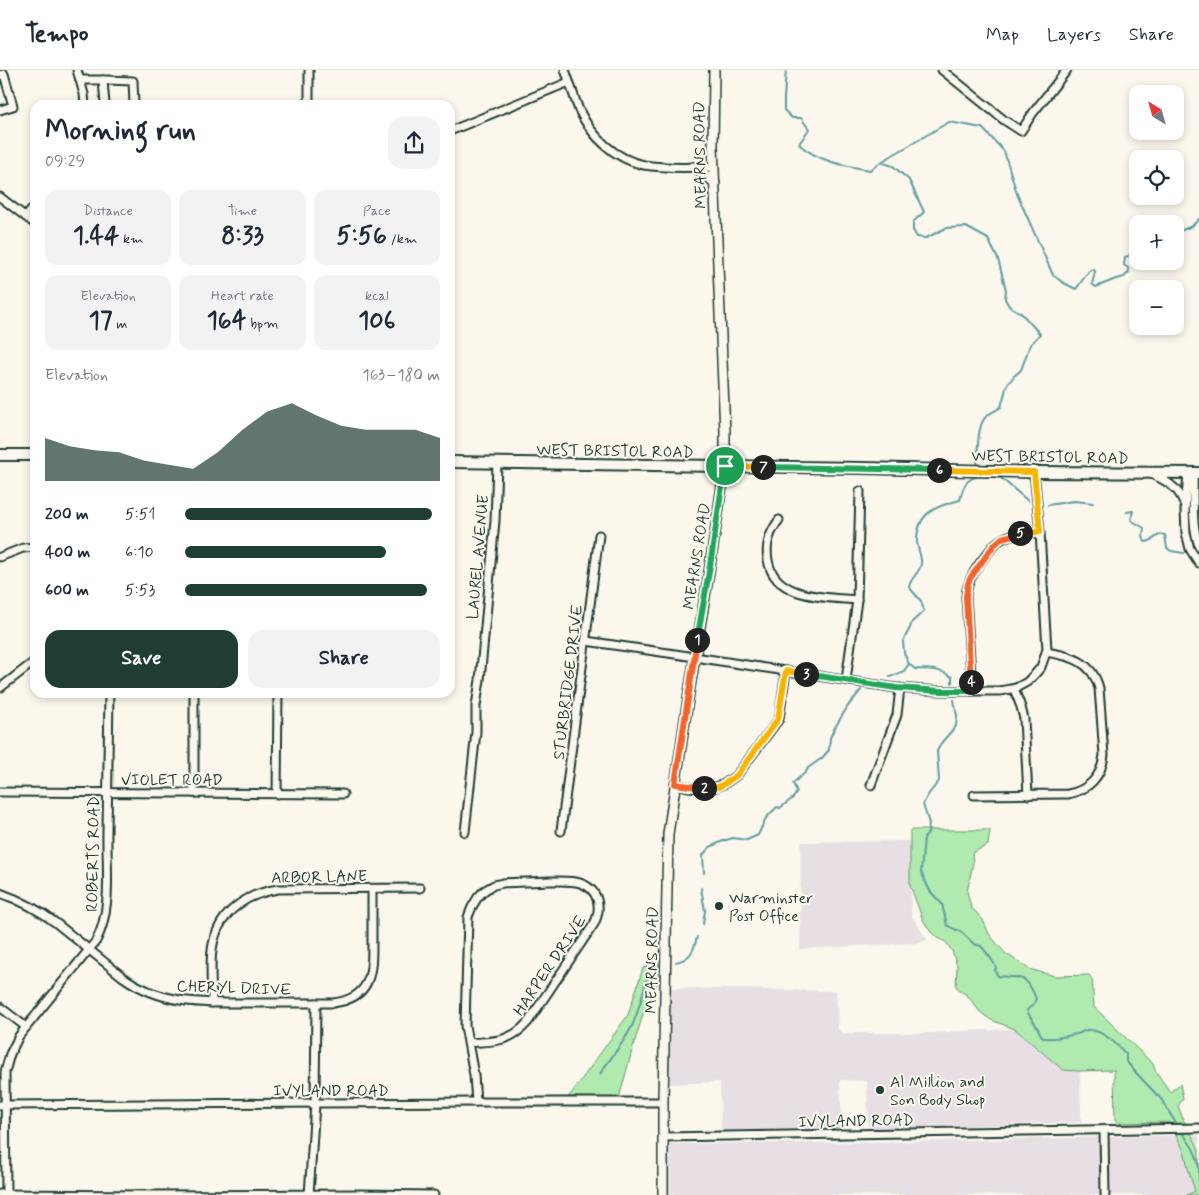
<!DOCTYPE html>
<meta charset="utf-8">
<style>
body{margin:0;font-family:Mynerve,sans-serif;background:#f2f2f3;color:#1f2937;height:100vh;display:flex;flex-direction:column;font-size:19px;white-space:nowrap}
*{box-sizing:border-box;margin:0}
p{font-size:16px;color:#747a83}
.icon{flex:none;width:28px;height:28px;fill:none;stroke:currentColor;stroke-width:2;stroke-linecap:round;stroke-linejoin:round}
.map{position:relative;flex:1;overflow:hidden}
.details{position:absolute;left:30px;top:30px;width:425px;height:598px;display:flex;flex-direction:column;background:#fff;border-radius:15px;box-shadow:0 2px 8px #0003}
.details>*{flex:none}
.needle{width:32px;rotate:323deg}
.buttons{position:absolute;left:1129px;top:15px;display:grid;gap:10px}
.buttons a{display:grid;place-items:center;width:55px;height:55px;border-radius:10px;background:#fff;box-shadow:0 2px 8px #0003;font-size:25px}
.pin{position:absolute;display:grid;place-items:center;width:42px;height:42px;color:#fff;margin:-21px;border:2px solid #fff;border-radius:50%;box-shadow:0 1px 5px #0007}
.km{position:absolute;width:25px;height:25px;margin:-12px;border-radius:50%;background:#222;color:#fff;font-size:14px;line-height:25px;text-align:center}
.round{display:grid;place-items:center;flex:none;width:52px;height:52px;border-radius:15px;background:#f2f2f3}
.head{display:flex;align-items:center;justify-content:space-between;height:85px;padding:0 15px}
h1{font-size:28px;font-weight:800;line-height:38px}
.stats{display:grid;grid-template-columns:repeat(3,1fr);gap:8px;height:85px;padding:5px 15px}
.stats div{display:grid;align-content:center;border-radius:12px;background:#f2f2f3;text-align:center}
.stats b{font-size:25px;font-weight:800}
.stats small{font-size:14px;font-weight:400}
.stats p{font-size:14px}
.chart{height:140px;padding:10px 15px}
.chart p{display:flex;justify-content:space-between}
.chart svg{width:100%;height:90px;margin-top:5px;fill:#1f3d34;opacity:.7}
.cta{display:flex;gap:10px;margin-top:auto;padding:10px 15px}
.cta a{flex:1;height:58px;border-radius:15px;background:#1f3d34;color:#fff;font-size:20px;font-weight:800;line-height:58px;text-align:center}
.cta a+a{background:#f2f2f3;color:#1f2937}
ul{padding:0 15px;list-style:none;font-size:16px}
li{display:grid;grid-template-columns:80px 60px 1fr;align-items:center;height:38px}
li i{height:12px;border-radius:6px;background:#1f3d34}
header{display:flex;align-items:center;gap:30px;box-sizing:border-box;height:70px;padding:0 25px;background:#fff;border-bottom:1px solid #e0e1e3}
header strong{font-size:24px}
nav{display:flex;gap:28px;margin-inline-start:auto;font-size:18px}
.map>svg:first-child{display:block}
.built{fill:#e8dfe5}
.green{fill:#b0eaae;stroke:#689471}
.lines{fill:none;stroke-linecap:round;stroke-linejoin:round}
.stream{stroke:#619da1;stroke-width:2}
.minor-casing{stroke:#1f3d34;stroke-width:11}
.tertiary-casing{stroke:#1f3d34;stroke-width:12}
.secondary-casing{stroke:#1f3d34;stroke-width:14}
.minor{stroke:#fbf7ec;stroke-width:7}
.tertiary{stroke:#fbf7ec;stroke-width:9}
.secondary{stroke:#fbf7ec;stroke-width:10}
.split-1-casing{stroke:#fff;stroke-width:10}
.split-2-casing{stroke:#fff;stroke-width:10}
.split-3-casing{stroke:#fff;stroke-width:10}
.split-4-casing{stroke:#fff;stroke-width:10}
.split-5-casing{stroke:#fff;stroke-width:10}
.split-6-casing{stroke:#fff;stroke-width:10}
.split-7-casing{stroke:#fff;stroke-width:10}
.split-8-casing{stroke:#fff;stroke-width:10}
.split-1{stroke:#22a559;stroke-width:6}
.split-2{stroke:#f0652b;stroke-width:6}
.split-3{stroke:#f5b400;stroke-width:6}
.split-4{stroke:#22a559;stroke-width:6}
.split-5{stroke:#f0652b;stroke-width:6}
.split-6{stroke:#f5b400;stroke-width:6}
.split-7{stroke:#22a559;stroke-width:6}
.split-8{stroke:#f5b400;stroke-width:6}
.poi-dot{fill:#1f3d34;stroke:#fbf7ec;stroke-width:2}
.labels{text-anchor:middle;stroke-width:4;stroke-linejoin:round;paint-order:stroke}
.street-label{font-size:16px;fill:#1f3d34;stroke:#fbf7ec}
.poi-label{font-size:16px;fill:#1f3d34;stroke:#fbf7ec;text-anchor:start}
</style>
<header>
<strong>Tempo</strong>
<nav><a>Map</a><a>Layers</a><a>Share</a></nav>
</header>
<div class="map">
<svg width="1199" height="1125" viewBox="0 0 1199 1125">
<rect width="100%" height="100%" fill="#fbf7ec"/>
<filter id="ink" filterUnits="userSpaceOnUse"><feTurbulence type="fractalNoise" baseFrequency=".02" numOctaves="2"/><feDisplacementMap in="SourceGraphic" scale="10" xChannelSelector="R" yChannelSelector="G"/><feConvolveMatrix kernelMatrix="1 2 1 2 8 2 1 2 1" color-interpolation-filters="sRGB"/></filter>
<g filter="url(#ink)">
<g class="built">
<path d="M910,771L911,844L927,870L919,873L800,879L801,772Z"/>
<path d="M670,918L836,921L838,958L842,963H934L960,961L1015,959L1063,999L1080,1001L1081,1052L936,1057L868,1058L867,1011L840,1010L842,1058L721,1061L720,1012L667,1014Z"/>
<path d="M1199,1065V1125H669V1074L888,1072Z"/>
</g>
<g class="green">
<path d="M910,760H990L988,775L972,783L973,793L967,822L971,837L983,850L989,864L1005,883L1029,899L1055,906L1089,905L1092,909L1094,937L1153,994L1155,1000L1170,1022L1180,1014L1183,1028L1178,1036L1183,1049L1196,1073L1199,1080V1125H1187L1195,1121L1189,1102L1184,1081L1170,1052L1118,1053L1115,1051L1114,1000L1078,1001L1063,1000L1015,959L991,950L980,942L967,925L960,921L956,916L957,896L952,881L946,872L937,868L931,862L923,850L910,815Z"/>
<path d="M659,893V912L652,920L645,938L633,977L619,1028L568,1027L571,1024L628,945L643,898Z"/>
</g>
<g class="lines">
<g class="stream">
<path d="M786,0L784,28V40L792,48H801L809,59L799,74C818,92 846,96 870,100L881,92L949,52L982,58L1004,81L1017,124L1053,205L1062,212L1076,219L1089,201L1094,199L1095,202L1092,214L1096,217L1116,209L1124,207L1129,202L1128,198L1124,195L1125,187L1134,184C1132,175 1128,174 1132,164L1138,165"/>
<path d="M881,92L893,96L909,110L924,142L913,152V160L917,167L926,168L946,158L966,157L988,169L998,189L1006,220L1005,229L1009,236L1021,243L1040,264L1030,275L1021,300L1014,306L1007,315L1001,337C996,341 988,343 984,349C977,360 978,380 977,393L978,396"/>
<path d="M1175,163L1192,156L1199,149"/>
<path d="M982,405L1001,408L1028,431"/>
<path d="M1048,435L1074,431L1093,433"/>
<path d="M1127,442L1133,441L1131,450L1144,458L1143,467L1145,472C1154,472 1157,462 1165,465L1167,478L1171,481L1184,483"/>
<path d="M890,607L904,601L908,595"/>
<path d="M952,613V607C939,598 930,600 915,599L909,594L904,583L903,571L910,558L912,552L924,541L921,531L909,517C910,508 920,503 921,494C922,486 917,478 917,471C917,442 937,436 960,430C963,416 966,407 982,406"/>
<path d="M954,630L957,646L956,656L942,672L937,681L939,711L928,725L923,734L925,741L929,753L928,763L924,768L921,802L930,821L942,834L947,855L954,859L960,861L974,874L981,876L990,887L996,897L995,901L998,906C1023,909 1026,903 1036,929L1033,935L1027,940C1029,947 1034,951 1037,957C1039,960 1040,965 1043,967C1047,971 1071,965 1077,964C1082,963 1085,958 1091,960C1105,962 1116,974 1126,984V991L1137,1004L1161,1029L1177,1055"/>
<path d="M704,803L703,785L710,777L723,771L733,768L747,770L758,765L766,748L777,737L780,738L793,728L797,722L793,713L806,702L808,698L822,688L829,680L830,668L834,659L848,636L861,620"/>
<path d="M701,818L705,841L703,854"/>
<path d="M676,892C691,889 694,880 697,867"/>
<path d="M600,1004C610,988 623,974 631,958C639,942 642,925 647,908L657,903"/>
<path d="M1181,1061C1190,1073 1198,1084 1199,1099C1199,1103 1199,1107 1199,1112"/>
</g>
<g class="minor-casing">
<g id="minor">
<path d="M77,0L84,24L85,35"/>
<path d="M565,0C570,13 574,27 579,40C592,67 615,89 644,95C667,99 691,97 714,97"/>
<path d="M942,0L1004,50L1021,61L1033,43L1067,0"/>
<path d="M0,5L4,4L13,36L0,40"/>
<path d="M80,10H103"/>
<path d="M105,35L103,10H106L133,11L134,35"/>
<path d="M309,35V0"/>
<path d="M450,61L569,12"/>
<path d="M0,127L35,154"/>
<path d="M26,147L35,135"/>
<path d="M1188,403L1185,440L1186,463L1190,479L1199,493"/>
<path d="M1193,403C1194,426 1191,455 1199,476"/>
<path d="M1151,404C1165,410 1180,418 1184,434"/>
<path d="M779,450C770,462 765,474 768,490C774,529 826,527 857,530"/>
<path d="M0,487L23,478L35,477"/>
<path d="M586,571L675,584L896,618L941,621H1000L1016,618L1027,612L1036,603L1041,597L1047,580L1040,462L1034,402"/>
<path d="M846,610L857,530L860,421"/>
<path d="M0,618L35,591"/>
<path d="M1014,619L1021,637L1024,649L1028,725"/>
<path d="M972,621L966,527C967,506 982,491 994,475C1006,463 1024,462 1040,462"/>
<path d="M194,622V723"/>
<path d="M675,714L688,717L710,719L724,714L737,705L779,649L786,601"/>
<path d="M871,715L897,645L900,618"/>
<path d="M0,722L343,724"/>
<path d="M277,724L278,622"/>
<path d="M974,725L1068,724C1089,720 1102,706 1104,685L1099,618C1092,591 1071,586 1046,582"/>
<path d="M561,761L599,465"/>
<path d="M465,762L476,662V636L480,610L495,451L497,393"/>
<path d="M0,823C20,830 39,840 56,853L123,907C164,936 205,933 252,933C279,933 306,933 333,933C373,928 372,901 372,869C372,852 372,836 372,819"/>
<path d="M212,933C212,914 209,892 213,874C220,841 247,824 278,819L420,818"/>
<path d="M0,937L26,957"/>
<path d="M468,973C494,971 510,973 528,952L594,854C602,838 599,819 580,813C571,810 559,811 549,811C534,812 518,812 503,813L494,815L485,820L478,827L472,837L468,847L465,956L474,1005L476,1032"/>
<path d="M0,1035L476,1032H663"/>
<path d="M1104,1060L1105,1125"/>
<path d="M663,1067L1199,1058"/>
<path d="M0,1124L149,1125L359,1124L434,1125"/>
<path d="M6,1125L5,1002L10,984L19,966L96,871C113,839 106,796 107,761C108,715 108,669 109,622"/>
<path d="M309,1125L315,1034L316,933"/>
</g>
</g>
<g class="tertiary-casing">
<g id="tertiary">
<path d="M693,97C702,101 708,106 715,114"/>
<path d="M663,1125V1032L668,764L689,623L710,496L725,396V362L713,76L714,0"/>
</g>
</g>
<g class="secondary-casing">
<g id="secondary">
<path d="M0,385H35"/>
<path d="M450,392L861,398L1034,402L1199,403"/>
</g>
</g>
<use href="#minor" class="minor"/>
<use href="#tertiary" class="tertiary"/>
<use href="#secondary" class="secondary"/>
</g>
</g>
<g class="lines" filter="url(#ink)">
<g class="split-1-casing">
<path id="split-1" d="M697,570L710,496L725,396"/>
</g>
<g class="split-2-casing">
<path id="split-2" d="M697,570L675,714L704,718"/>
</g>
<g class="split-3-casing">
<path id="split-3" d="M704,718L718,717L724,714L737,705L778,649L786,601L806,604"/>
</g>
<g class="split-4-casing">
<path id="split-4" d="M806,604L896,618L941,621H972L971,612"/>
</g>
<g class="split-5-casing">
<path id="split-5" d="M971,612L966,527L968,513L971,507L994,475L1002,468L1020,463"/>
</g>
<g class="split-6-casing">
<path id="split-6" d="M939,400L1034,402L1040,462L1020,463"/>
</g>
<g class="split-7-casing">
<path id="split-7" d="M763,397L939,400"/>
</g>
<g class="split-8-casing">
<path id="split-8" d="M725,396L763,397"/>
</g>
<use href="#split-1" class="split-1"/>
<use href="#split-2" class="split-2"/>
<use href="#split-3" class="split-3"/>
<use href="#split-4" class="split-4"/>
<use href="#split-5" class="split-5"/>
<use href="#split-6" class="split-6"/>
<use href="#split-7" class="split-7"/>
<use href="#split-8" class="split-8"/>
</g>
<g class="poi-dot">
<circle cx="719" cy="836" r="5"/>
<circle cx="880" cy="1020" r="5"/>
</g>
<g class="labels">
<g class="street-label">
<text transform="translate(699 85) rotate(-91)" y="6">MEARNS ROAD</text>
<text transform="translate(615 380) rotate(1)" y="6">WEST BRISTOL ROAD</text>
<text transform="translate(1050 386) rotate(1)" y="6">WEST BRISTOL ROAD</text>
<text transform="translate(696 486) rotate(-81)" y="6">MEARNS ROAD</text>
<text transform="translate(477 487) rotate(-85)" y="6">LAUREL AVENUE</text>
<text transform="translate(567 612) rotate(-83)" y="6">STURBRIDGE DRIVE</text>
<text x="172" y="715">VIOLET ROAD</text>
<text transform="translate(92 784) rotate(-89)" y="6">ROBERTS ROAD</text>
<text transform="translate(319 806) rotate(-1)" y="6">ARBOR LANE</text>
<text transform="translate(651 890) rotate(-89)" y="6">MEARNS ROAD</text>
<text transform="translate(549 895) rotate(-56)" y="6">HARPER DRIVE</text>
<text transform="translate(234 917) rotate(2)" y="6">CHERYL DRIVE</text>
<text x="331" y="1026">IVYLAND ROAD</text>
<text transform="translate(856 1050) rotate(-1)" y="6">IVYLAND ROAD</text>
</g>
<g class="poi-label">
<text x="729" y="833">Warminster<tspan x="729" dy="18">Post Office</tspan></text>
<text x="890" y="1017">Al Million and<tspan x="890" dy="18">Son Body Shop</tspan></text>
</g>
</g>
</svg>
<div class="buttons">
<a><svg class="needle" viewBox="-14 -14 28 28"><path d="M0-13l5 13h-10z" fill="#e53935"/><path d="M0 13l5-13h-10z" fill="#747a83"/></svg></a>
<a><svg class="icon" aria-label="locate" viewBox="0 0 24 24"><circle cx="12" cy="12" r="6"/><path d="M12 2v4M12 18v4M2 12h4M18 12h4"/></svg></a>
<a>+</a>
<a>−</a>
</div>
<div class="pin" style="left:725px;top:396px;background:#1e9e55"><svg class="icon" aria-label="arrive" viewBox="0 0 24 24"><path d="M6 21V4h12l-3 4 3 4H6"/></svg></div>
<b class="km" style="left:697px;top:570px">1</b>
<b class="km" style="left:704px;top:718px">2</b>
<b class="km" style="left:806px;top:604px">3</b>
<b class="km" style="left:971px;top:612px">4</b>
<b class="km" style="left:1020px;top:463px">5</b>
<b class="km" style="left:939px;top:400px">6</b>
<b class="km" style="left:763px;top:397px">7</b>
<section class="details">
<div class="head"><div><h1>Morning run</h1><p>09:29</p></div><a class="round"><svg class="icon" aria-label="share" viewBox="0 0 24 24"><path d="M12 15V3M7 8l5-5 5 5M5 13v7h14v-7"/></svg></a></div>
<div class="stats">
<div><p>Distance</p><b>1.44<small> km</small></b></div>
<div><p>Time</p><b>8:33</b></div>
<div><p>Pace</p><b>5:56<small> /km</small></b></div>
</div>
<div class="stats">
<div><p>Elevation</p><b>17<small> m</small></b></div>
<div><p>Heart rate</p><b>164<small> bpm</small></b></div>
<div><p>kcal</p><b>106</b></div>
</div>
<div class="chart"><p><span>Elevation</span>163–180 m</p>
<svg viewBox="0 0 160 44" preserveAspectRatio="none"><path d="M0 44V23L10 27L20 29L30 30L40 34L50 36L60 38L70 30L80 19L90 10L100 6L110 12L120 17L130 19L140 19L150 19L160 23V44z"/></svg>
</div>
<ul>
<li><b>200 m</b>5:51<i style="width:97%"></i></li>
<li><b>400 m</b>6:10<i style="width:79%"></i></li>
<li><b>600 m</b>5:53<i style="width:95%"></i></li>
</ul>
<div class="cta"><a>Save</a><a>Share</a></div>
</section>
</div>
